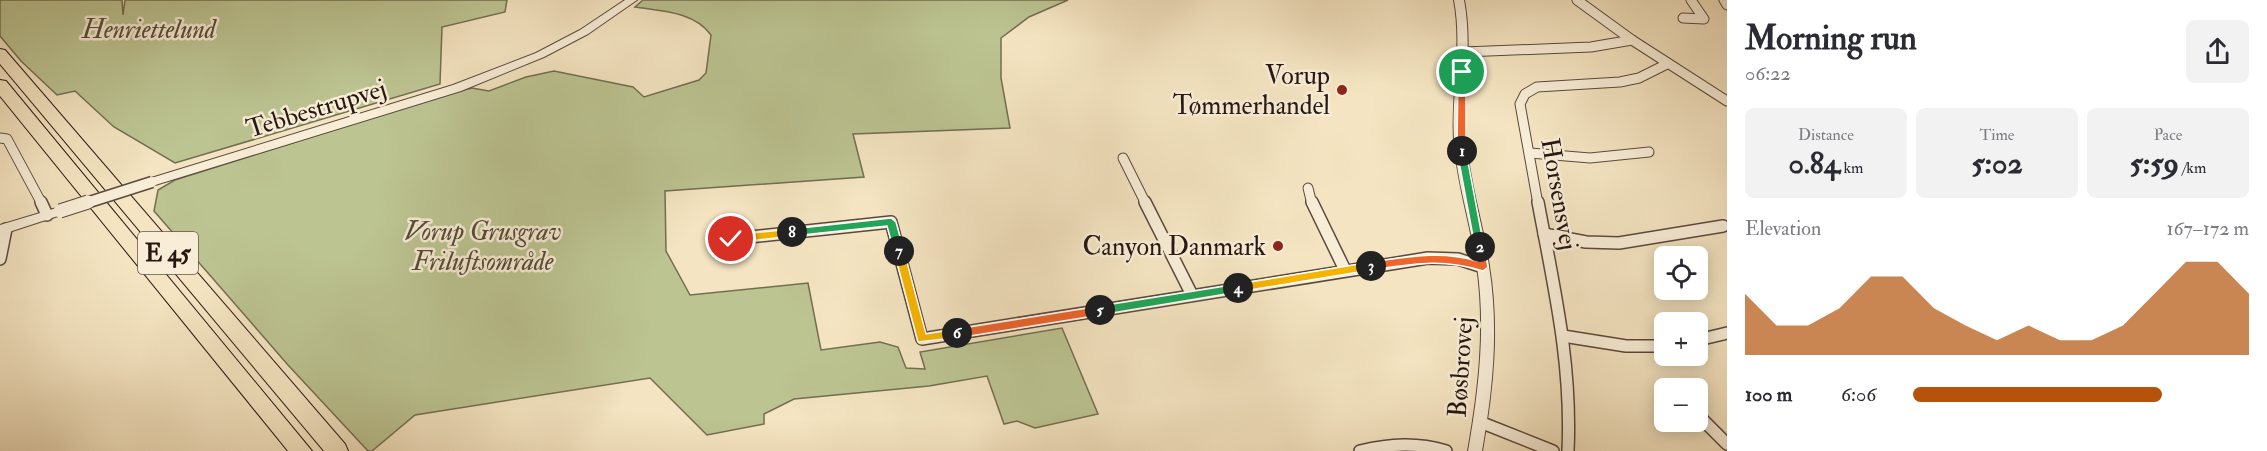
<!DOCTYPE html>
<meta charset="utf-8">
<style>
body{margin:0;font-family:"IM FELL Double Pica",serif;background:#f2f2f3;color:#2b2b33;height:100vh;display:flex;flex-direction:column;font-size:22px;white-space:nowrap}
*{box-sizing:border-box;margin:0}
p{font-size:20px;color:#7c7c81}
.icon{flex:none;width:33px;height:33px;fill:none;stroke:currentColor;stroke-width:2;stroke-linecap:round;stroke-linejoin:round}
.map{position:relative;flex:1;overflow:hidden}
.panel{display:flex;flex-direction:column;background:#fff;width:540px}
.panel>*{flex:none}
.tools{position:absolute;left:1654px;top:246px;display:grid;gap:12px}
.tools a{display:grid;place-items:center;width:54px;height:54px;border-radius:9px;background:#fff;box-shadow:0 3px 15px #0003;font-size:30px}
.pin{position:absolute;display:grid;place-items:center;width:51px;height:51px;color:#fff;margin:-26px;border:3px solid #fff;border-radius:50%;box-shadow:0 2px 6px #0007}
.km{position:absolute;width:30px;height:30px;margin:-15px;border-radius:50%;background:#222;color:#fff;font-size:16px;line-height:30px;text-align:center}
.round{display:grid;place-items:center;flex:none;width:63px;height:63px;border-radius:9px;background:#f2f2f3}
.overview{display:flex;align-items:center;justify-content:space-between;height:102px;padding:0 18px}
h1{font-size:33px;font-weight:800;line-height:45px}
.metrics{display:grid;grid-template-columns:repeat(3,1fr);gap:9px;height:102px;padding:6px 18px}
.metrics div{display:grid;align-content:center;border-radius:9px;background:#f2f2f3;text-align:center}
.metrics b{font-size:30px;font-weight:800}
.metrics small{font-size:16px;font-weight:400}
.metrics p{font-size:16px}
.chart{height:168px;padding:12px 18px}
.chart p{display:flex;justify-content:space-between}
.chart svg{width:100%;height:108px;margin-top:6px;fill:#b45309;opacity:.7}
ul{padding:0 18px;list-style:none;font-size:20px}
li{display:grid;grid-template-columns:96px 72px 1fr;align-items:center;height:45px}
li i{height:15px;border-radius:8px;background:#b45309}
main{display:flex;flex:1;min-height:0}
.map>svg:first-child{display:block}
.green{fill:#bcc492;stroke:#726e52;stroke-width:1.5}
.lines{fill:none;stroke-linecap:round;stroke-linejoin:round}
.minor-far1-casing{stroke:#5a4a3d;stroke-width:11}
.minor-casing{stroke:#5a4a3d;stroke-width:14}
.tertiary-casing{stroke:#5a4a3d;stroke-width:2}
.motorway-casing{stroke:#271711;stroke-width:2}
.minor-far1{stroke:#f8edd7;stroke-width:9}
.minor{stroke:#f8edd7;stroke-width:11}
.tertiary{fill:#f8edd7;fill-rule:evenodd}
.motorway{fill:#f4e4c1;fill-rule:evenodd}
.tertiary-bridge-far1-casing{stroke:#5a4a3d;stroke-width:13;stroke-linecap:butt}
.tertiary-bridge-casing{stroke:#5a4a3d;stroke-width:15;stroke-linecap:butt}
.tertiary-bridge-far1{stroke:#f8edd7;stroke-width:10}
.tertiary-bridge{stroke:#f8edd7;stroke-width:13}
.split-1{fill:#f0652b;stroke:#fff;stroke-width:1.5}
.split-2{fill:#22a559;stroke:#fff;stroke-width:1.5}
.split-3{fill:#f0652b;stroke:#fff;stroke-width:1.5}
.split-4{fill:#f5b400;stroke:#fff;stroke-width:1.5}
.split-5{fill:#22a559;stroke:#fff;stroke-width:1.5}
.split-6{fill:#f0652b;stroke:#fff;stroke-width:1.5}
.split-7{fill:#f5b400;stroke:#fff;stroke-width:1.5}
.split-8{fill:#22a559;stroke:#fff;stroke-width:1.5}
.split-9{fill:#f5b400;stroke:#fff;stroke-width:1.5}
.poi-dot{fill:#8f2418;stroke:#f8edd7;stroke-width:2}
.labels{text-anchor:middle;stroke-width:5;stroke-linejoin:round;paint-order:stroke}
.shield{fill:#f8edd7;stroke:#66574c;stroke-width:1.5}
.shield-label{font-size:24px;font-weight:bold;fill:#271711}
.park-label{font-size:26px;font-style:italic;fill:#544b38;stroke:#f8edd7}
.poi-label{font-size:26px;fill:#271711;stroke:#f8edd7;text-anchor:end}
.street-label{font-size:26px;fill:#271711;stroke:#f8edd7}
</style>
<main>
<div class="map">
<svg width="1727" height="451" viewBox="0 0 1727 451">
<rect width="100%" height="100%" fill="#f4e4c1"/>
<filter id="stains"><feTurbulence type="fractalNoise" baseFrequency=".00333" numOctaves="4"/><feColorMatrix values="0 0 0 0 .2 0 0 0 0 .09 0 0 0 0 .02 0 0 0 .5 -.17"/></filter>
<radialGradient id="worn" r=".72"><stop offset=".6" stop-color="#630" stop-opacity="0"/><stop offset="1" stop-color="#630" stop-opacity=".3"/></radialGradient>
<g class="green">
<path d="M0,0H122L123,15L125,0H507L505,12L442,27L440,84L175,163L114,127L75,91L57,95L21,61L0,36Z"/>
<path d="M643,0H1068L1029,17L1001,38V78L1010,128L853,134L864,177L665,191L666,251L690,295L808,283L821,350L880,342L898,347L906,368L925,369L920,352L1062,328L1098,414L1035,428L1017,421L1004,424L987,376L929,386L794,399L764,414V424L707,435L650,378L415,415L372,451H368L288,365L154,211L158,190L175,180L447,94L472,88L489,91L526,77L554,71L633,87L644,97L699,80L706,73L711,35C695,12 662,11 635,7Z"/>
</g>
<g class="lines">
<g class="minor-far1-casing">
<g id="minor-far1">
<path d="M1577,0L1632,40L1727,101"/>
<path d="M1724,0L1727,5"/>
<path d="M1683,18L1704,19L1691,0"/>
<path d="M1464,52L1591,47L1632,40"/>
<path d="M0,138L7,139L42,204"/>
<path d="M1530,153L1590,158L1649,152"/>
<path d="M1123,158L1146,204"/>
<path d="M1308,188L1312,204"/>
<path d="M1538,204L1520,104L1525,94L1537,87L1620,82L1639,78L1667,64"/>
</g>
</g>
<g class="minor-casing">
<g id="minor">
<path d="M41,202L47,215"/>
<path d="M1145,202L1192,295"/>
<path d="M1312,202L1345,270"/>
<path d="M1538,202C1554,288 1572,363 1568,451"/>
<path d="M1544,234L1586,242L1619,243L1723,226"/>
<path d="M731,239L891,222L922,339L1428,258L1458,259L1483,267"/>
<path d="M0,259L6,229"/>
<path d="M1563,336L1626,346H1665"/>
<path d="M1698,340L1727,333"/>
<path d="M1699,416L1727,444"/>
<path d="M1480,422L1553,451"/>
<path d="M1360,451C1390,444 1417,442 1446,451"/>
</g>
</g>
<g class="tertiary-casing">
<g id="tertiary">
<path d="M625,0H637L588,34L544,57L461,91L152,186L146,182L148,179L453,85L536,53L580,30Z"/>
<path d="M1454,0H1464C1473,47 1462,93 1466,141C1469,183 1483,224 1489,266C1499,328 1493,389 1482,451H1468C1479,389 1486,328 1477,266C1471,224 1457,183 1454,140C1451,93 1463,47 1454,0Z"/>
<path d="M60,207L64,208L66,211L64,214L0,235V225Z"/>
</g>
</g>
<g class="motorway-casing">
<g id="motorway">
<path d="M0,49L5,50L345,444L348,451H324L0,64Z"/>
<path d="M0,80L6,81L312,451H288L0,96Z"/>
</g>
</g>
<use href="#minor-far1" class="minor-far1"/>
<use href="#minor" class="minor"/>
<use href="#tertiary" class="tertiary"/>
<use href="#motorway" class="motorway"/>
<g class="tertiary-bridge-far1-casing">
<path id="tertiary-bridge-far1" d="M83,204L152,182"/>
</g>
<g class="tertiary-bridge-casing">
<path id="tertiary-bridge" d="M60,211L88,202"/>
</g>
<use href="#tertiary-bridge-far1" class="tertiary-bridge-far1"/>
<use href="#tertiary-bridge" class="tertiary-bridge"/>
</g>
<path class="split-1" d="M1462,69L1466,72V151L1462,154L1457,151L1458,72Z"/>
<path class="split-2" d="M1462,147L1466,151L1484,247L1480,251L1475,247L1457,151Z"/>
<path class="split-3" d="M1480,243L1484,247L1488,267L1483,271C1442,258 1413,264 1371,270L1365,266L1371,262C1407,257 1441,250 1477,261L1475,247Z"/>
<path class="split-4" d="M1371,262L1376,266L1371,270L1238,292L1233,288L1238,284Z"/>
<path class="split-5" d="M1238,284L1243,288L1238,292L1100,315L1095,310L1100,306Z"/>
<path class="split-6" d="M1100,306L1105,310L1100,315L957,338L952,333L957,329Z"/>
<path class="split-7" d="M899,247L904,251L926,334L957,329L961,330V337L918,342L894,251Z"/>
<path class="split-8" d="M891,218L896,222L904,251L899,255L894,251L887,226L792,236L787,232L792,229Z"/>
<path class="split-9" d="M792,229L797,232L792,236L731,243L726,239L731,235Z"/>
<g class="poi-dot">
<circle cx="1342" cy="90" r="6"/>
<circle cx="1278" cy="246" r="6"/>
</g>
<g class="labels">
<rect class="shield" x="138" y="232" width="60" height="42" rx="4.5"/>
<g class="shield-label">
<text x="168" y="261">E 45</text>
</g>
<g class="park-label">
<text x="149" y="38">Henriettelund</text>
<text x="483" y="240">Vorup Grusgrav<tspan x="483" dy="30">Friluftsområde</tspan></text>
</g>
<g class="poi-label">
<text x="1330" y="84">Vorup<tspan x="1330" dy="30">Tømmerhandel</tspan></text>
<text x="1266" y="255">Canyon Danmark</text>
</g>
<g class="street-label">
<text transform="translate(316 108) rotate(-17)" y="9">Tebbestrupvej</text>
<text transform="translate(1560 194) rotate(80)" y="9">Horsensvej</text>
<text transform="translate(1460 367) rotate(-86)" y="9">Bøsbrovej</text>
</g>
</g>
<rect width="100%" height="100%" filter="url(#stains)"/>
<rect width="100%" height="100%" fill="url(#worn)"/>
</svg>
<div class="tools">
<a><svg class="icon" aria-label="locate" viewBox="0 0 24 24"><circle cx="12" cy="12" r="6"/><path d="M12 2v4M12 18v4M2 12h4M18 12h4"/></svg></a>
<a>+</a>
<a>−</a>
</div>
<div class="pin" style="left:1462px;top:72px;background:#1e9e55"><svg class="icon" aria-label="arrive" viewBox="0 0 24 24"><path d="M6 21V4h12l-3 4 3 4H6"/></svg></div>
<div class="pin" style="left:731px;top:239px;background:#d93025"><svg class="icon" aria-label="check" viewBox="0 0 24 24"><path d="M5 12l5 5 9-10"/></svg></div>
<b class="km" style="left:1462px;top:151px">1</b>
<b class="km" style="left:1480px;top:247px">2</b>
<b class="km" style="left:1371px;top:266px">3</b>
<b class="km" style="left:1238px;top:288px">4</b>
<b class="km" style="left:1100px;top:310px">5</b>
<b class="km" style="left:957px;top:333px">6</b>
<b class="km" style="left:899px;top:251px">7</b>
<b class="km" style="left:792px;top:232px">8</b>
</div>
<section class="panel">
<div class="overview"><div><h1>Morning run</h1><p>06:22</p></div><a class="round"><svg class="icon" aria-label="share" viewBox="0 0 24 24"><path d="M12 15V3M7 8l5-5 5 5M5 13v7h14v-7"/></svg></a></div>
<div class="metrics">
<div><p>Distance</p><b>0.84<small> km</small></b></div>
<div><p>Time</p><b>5:02</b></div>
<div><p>Pace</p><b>5:59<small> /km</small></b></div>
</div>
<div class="chart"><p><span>Elevation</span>167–172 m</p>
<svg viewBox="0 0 160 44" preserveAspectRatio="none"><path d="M0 44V19L10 32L20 32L30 25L40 12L50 12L60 25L70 32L80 38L90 32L100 38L110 38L120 32L130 19L140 6L150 6L160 19V44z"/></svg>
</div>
<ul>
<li><b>100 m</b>6:06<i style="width:74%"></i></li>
</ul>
</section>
</main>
